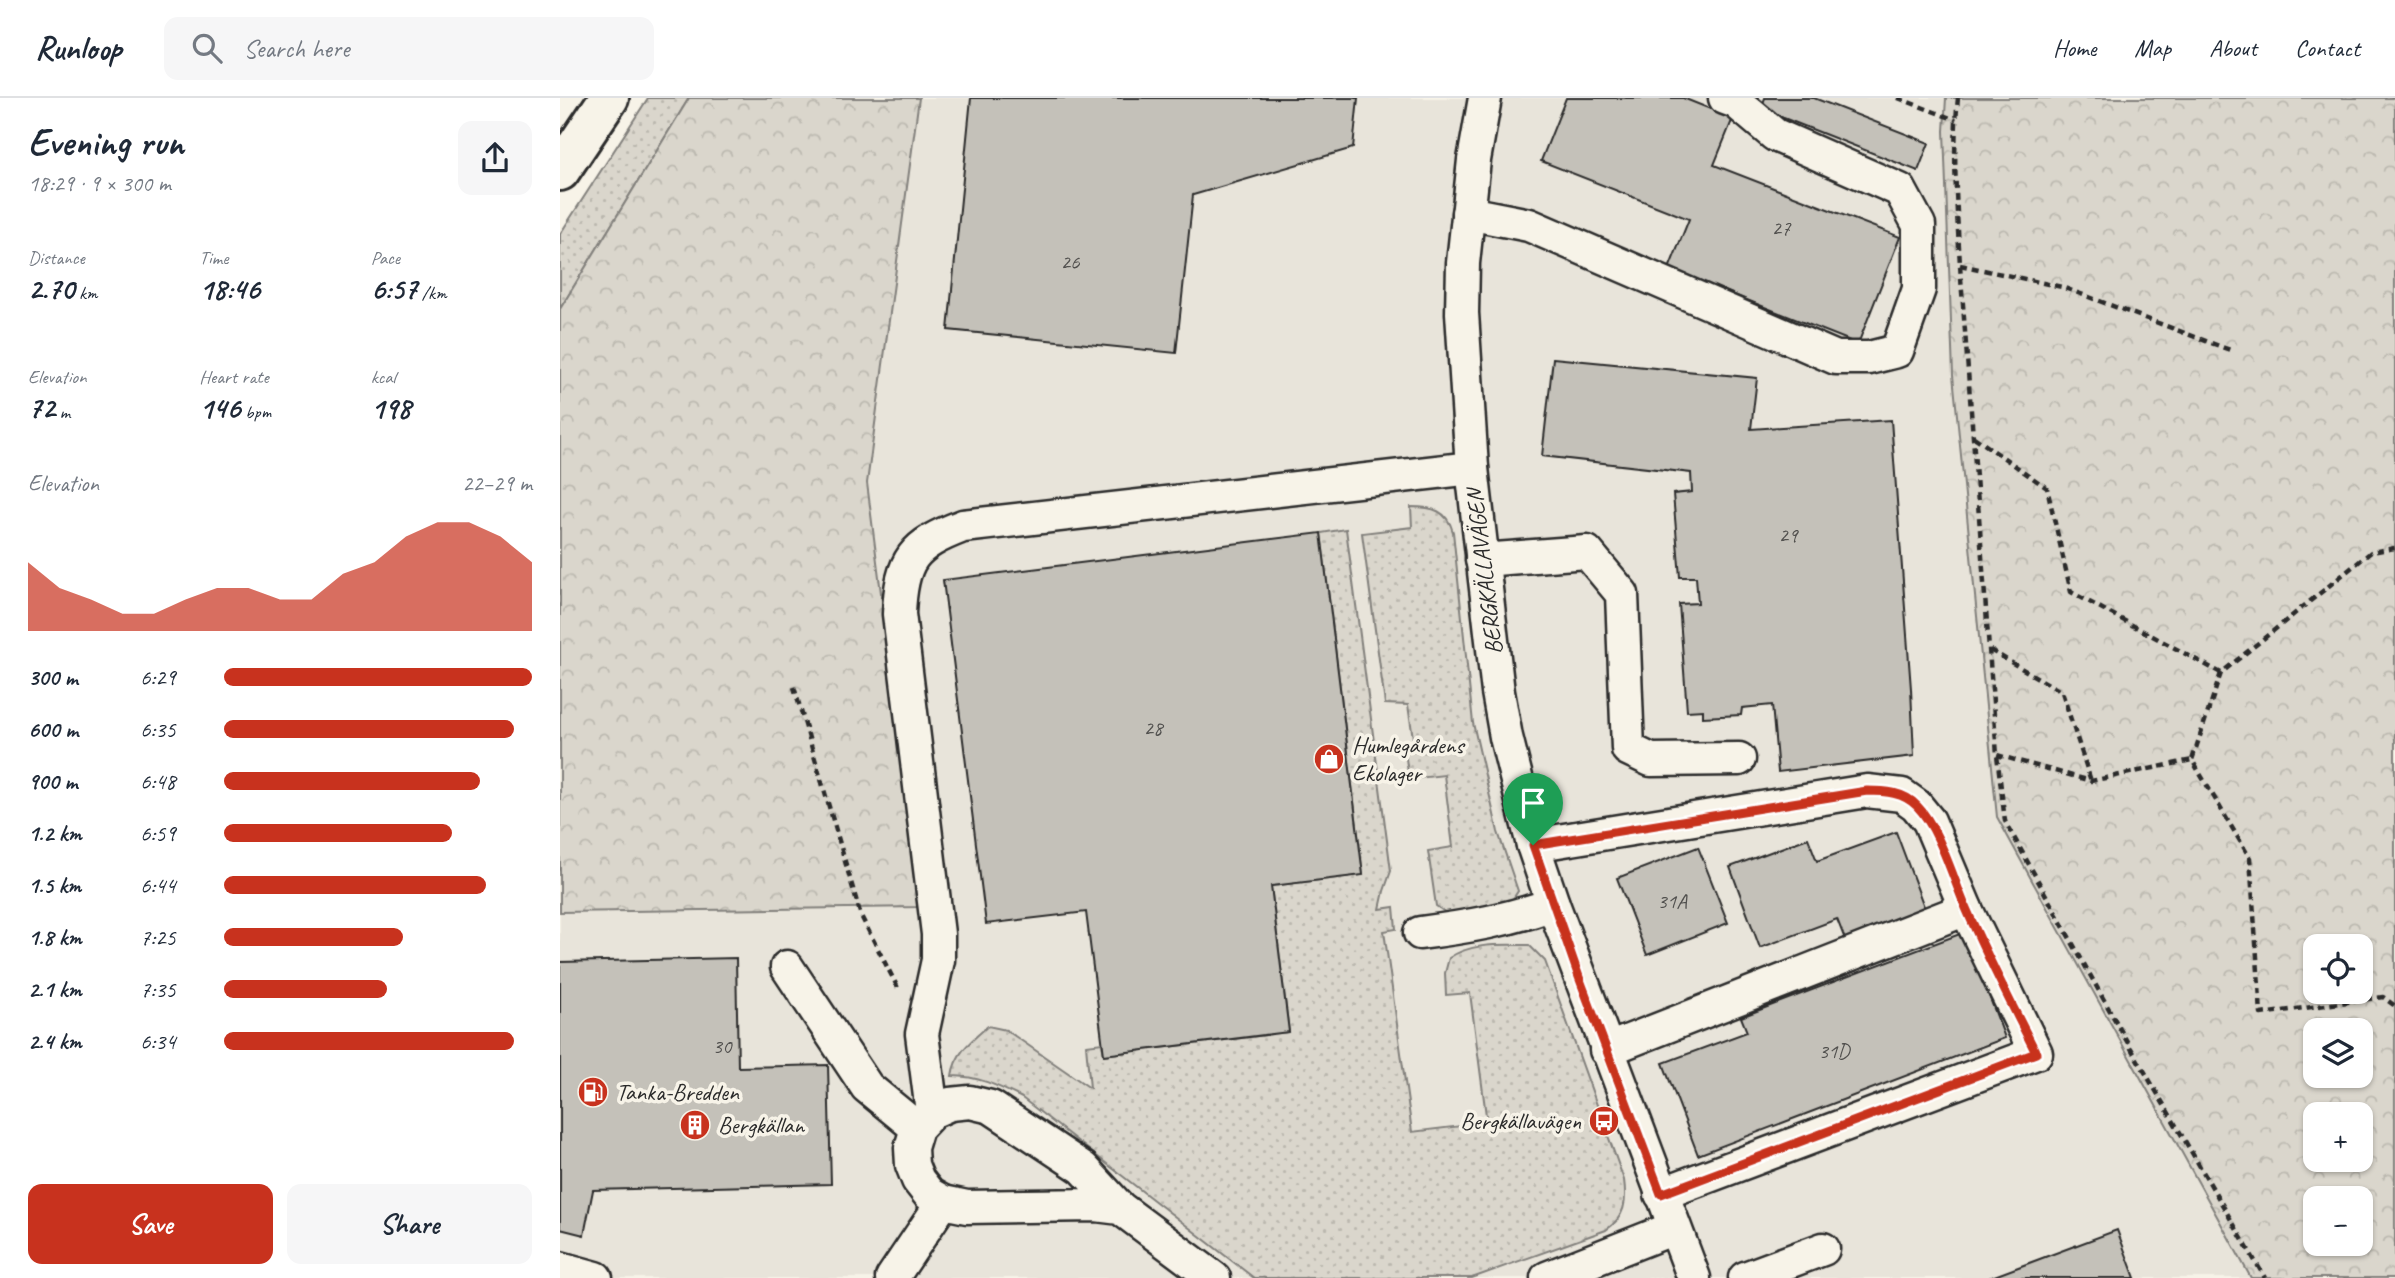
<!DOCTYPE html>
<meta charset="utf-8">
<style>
body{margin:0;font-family:Caveat,sans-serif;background:#f6f6f7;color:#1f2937;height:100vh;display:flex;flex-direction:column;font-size:26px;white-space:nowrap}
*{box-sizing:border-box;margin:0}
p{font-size:23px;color:#747a83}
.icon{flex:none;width:38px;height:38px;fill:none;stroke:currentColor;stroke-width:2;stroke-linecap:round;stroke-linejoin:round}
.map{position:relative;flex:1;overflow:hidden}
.details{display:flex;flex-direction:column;background:#fff;width:560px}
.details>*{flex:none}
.tools{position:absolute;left:1743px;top:836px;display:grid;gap:14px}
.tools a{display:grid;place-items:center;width:70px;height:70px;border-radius:14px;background:#fff;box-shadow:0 2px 5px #0004;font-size:35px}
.pin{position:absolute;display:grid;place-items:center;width:60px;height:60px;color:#fff;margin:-72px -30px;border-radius:50% 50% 50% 0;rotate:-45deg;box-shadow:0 0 7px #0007}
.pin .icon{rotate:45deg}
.round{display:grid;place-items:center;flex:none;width:74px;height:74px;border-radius:14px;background:#f6f6f7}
.head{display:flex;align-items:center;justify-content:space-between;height:119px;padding:0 28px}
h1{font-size:38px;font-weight:700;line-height:52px}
.metrics{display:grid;grid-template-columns:repeat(3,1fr);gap:10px;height:119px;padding:7px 28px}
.metrics div{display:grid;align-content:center}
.metrics b{font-size:30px;font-weight:700}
.metrics small{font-size:19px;font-weight:400}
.metrics p{font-size:19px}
.chart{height:196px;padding:14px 28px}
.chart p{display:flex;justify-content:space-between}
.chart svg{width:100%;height:126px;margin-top:7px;fill:#c8321e;opacity:.7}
.action{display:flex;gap:14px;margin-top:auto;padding:14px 28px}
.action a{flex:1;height:80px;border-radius:14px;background:#c8321e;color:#fff;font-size:28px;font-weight:700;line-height:80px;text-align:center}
.action a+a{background:#f6f6f7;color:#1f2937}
ul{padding:0 28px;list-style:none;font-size:23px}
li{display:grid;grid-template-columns:112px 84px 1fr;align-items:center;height:52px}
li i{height:18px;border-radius:9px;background:#c8321e}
header{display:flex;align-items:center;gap:42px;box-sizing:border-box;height:98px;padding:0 35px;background:#fff;border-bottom:2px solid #e0e1e3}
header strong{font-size:33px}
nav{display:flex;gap:38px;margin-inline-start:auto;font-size:24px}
.search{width:490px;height:63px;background:#f6f6f7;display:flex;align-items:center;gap:18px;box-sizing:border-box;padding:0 24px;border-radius:14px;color:#747a83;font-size:26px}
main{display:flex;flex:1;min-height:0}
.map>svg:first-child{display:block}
.built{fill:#e8e4da}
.green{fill:url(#green-dots);stroke:#82807c;stroke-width:2}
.forest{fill:url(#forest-crowns);stroke:#82807c;stroke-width:2;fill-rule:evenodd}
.building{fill:#c4c1b9;stroke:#2b2b2b;stroke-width:2}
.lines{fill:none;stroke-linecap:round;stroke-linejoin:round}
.minor-casing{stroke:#2b2b2b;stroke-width:37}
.highway-casing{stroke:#2b2b2b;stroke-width:44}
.path{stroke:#2b2b2b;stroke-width:4.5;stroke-dasharray:7 5;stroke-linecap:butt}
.minor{stroke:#f7f3e8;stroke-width:32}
.highway{stroke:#f7f3e8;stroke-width:38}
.route-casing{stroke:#fff;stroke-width:14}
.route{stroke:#c8321e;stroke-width:9}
.labels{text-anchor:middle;stroke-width:7;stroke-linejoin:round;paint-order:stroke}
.number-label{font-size:21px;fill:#51504e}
.street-label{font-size:24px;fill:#2b2b2b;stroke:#f7f3e8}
.poi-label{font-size:24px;fill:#2b2b2b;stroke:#f7f3e8;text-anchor:start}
</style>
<header>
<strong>Runloop</strong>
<div class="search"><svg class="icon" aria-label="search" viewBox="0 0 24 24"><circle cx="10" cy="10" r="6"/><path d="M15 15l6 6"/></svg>Search here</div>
<nav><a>Home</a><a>Map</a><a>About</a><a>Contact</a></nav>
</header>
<main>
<section class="details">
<div class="head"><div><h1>Evening run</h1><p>18:29 · 9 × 300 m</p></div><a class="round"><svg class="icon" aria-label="share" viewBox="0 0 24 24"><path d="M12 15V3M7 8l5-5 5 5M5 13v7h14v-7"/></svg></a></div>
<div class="metrics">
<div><p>Distance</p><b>2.70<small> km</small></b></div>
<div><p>Time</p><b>18:46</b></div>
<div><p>Pace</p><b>6:57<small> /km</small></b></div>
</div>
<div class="metrics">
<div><p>Elevation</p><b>72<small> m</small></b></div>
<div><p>Heart rate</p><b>146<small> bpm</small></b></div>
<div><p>kcal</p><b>198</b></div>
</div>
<div class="chart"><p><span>Elevation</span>22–29 m</p>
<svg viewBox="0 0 160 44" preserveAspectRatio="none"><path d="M0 44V20L10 29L20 33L30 38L40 38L50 33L60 29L70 29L80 33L90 33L100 24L110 20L120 11L130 6L140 6L150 11L160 20V44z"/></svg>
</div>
<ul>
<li><b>300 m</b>6:29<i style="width:100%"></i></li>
<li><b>600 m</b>6:35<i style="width:94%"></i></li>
<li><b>900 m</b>6:48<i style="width:83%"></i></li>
<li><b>1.2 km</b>6:59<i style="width:74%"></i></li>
<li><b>1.5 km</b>6:44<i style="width:85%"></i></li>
<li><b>1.8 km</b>7:25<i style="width:58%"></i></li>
<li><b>2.1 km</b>7:35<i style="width:53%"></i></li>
<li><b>2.4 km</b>6:34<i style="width:94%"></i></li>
</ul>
<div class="action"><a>Save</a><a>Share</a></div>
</section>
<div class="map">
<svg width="1835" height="1180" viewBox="0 0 1835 1180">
<defs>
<pattern id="green-dots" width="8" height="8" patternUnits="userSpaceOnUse" patternTransform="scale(1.75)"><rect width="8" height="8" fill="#dad6cc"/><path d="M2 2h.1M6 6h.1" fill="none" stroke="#bbb8af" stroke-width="1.8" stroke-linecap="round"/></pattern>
<pattern id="forest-crowns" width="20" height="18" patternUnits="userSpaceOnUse" patternTransform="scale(1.75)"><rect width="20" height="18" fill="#dad6cc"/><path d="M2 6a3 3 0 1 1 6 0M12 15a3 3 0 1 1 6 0" fill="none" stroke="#bbb8af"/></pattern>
</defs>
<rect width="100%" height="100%" fill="#f7f3e8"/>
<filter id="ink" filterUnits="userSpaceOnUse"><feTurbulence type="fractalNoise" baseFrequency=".0143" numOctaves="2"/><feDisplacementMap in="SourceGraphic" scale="14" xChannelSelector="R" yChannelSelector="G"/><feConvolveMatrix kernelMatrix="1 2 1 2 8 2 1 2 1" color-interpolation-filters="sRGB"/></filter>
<g filter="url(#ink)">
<path class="built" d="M359,0H1386L1384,33L1393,277L1437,719L1691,1180H0V814L361,809L307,385Z"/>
<g class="green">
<path d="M88,0H129L0,211V136Z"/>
<path d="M851,409C873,409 887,412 893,434L913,625L938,734L958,793L943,816L894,820L876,808L868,753L893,749L884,677L849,681L845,654L855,653L848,607L825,606L802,435L852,429Z"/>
<path d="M786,431L831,773L824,793L820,811L834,809L836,831L824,833L852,1034L927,1025L910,895L886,897L885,875L889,860C912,844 942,847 969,847L985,863L1064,1082C1067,1104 1065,1119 1046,1132L912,1180H694L462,1000C438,988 419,978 392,978C395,955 412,942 428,928L446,932L530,990L526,947L542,945L544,957L729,934L711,788L803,777L761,435Z"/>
</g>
<g class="forest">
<path d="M129,0H359L307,385L361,809L0,814V211Z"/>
<path d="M1386,0H1835V1180H1691L1437,719L1393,277L1384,33ZM1755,849H1801V894H1755ZM1755,933H1801V978H1755ZM1755,1017H1801V1062H1755ZM1755,1101H1801V1146H1755Z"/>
</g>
<g class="building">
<path d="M411,0H798L793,50L633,97L616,255L388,232Z"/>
<path d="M1006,0H1123L1173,20L1154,67L1340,139L1298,246L1109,171L1129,121L981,63Z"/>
<path d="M1205,0H1254L1369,45L1358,73L1201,11Z"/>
<path d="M993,260L1197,280L1191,331L1331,322L1351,591L1354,658L1218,674L1212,607L1182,610L1181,617L1143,619V612L1127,613L1119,506L1138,505L1136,479H1120L1113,396L1132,394L1131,375L982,358Z"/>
<path d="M761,435L803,777L711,788L729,934L544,957L526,814L426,826L383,482Z"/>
<path d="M1336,734L1366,814L1286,844L1277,821L1200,850L1170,769L1248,740L1257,763Z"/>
<path d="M1138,749L1168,825L1087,857L1057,780Z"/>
<path d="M1405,834L1445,940L1138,1057L1103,965L1187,934L1181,919Z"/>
<path d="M176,860L178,969L268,967L271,1086L33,1092L24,1137L0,1131V864Z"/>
<path d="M1557,1132L1575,1180H1429Z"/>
</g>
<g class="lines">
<g class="minor-casing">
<g id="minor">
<path d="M925,0L914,62L903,165L902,215L912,370L938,594L946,639L973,747L993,806L1134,1180"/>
<path d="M908,115L969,127L1276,260H1309L1337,253L1359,191V127L1340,92L1215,37L1176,4L1165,0"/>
<path d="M922,462L1027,454L1062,496L1068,651L1091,662L1179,661"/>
<path d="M973,747L1307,693L1342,697L1356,707L1369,723L1406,811L1476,955L1101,1096"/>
<path d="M860,835C907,829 949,822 993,806"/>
<path d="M227,869L307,989L357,1030"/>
<path d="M1046,952L1406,811"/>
<path d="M372,1014L362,936L378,862V836L339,516C341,461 353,447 403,428L912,370"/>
<path d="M560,1110L536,1107L407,1109L383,1104L369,1096L358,1082L352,1067L351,1050L357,1030L372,1014L390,1006L410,1004L431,1009L523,1070L560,1110L654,1180"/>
<path d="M0,1170L36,1180"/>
<path d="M332,1180L383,1104"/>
<path d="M987,1180L1114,1130"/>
<path d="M1185,1180L1263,1151"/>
</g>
</g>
<g class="highway-casing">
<path id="highway" d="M0,73L49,0"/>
</g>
<g class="path">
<path d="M1338,0L1396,22"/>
<path d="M1398,0C1392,55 1397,111 1400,167L1437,657L1445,723L1565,940L1705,1180"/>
<path d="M1400,167L1502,189L1670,252"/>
<path d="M1414,339L1487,390L1511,494L1661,575L1811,454L1835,450"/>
<path d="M1430,552L1502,594L1531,683"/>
<path d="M1661,575L1632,662L1690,760L1701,916L1823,899L1835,908"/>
<path d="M234,589L301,818L339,892"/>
<path d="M1437,657L1531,683L1632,662"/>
</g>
<use href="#minor" class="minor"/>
<use href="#highway" class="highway"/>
</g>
</g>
<g class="lines" filter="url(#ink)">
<g class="route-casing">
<path id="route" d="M1307,693C1325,693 1344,694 1357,708C1379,730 1393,781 1406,810C1427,859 1452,907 1476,955L1101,1096L1019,879L973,747Z"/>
</g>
<use href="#route" class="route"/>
</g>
<defs>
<g id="shop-disc" transform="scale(1.575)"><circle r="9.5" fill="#c8321e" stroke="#f7f3e8"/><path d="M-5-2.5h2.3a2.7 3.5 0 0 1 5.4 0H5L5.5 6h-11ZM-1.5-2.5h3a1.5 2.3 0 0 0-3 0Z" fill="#fff"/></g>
<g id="fuel-disc" transform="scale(1.575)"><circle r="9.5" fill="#c8321e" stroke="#f7f3e8"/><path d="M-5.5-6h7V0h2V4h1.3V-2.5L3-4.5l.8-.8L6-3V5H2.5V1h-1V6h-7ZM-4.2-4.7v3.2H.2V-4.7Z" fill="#fff"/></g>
<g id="bus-disc" transform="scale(1.575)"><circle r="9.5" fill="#c8321e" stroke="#f7f3e8"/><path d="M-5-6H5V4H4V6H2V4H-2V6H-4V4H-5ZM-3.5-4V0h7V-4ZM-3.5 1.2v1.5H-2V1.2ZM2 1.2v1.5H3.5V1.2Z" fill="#fff"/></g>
<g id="building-disc" transform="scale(1.575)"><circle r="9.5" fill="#c8321e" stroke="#f7f3e8"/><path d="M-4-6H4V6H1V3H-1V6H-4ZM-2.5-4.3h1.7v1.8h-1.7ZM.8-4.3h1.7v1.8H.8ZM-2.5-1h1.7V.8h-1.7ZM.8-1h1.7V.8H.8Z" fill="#fff"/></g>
</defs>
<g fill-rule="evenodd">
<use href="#shop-disc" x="769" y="661"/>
<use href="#fuel-disc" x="33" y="994"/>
<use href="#bus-disc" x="1044" y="1023"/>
<use href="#building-disc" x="135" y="1027"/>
</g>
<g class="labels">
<g class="number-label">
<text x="1221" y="137">27</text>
<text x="510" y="171">26</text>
<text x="1228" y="444">29</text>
<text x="593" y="637">28</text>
<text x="1112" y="810">31A</text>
<text x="162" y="955">30</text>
<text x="1274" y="960">31D</text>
</g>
<g class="street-label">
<text transform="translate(924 474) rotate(-97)" y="8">BERGKÄLLAVÄGEN</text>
</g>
<g class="poi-label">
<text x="792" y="655">Humlegårdens<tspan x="792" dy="28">Ekolager</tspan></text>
<text x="56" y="1002">Tanka-Bredden</text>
<text x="1021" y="1031" text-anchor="end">Bergkällavägen</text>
<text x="158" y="1035">Bergkällan</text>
</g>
</g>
</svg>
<div class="tools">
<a><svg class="icon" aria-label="locate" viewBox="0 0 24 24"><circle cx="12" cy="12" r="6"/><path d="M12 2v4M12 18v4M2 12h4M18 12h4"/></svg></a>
<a><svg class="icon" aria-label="layers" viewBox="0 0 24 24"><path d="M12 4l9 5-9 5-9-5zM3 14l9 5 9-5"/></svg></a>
<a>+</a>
<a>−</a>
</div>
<div class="pin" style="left:973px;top:747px;background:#1e9e55"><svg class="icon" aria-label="arrive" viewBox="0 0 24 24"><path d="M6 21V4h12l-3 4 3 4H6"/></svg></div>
</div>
</main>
